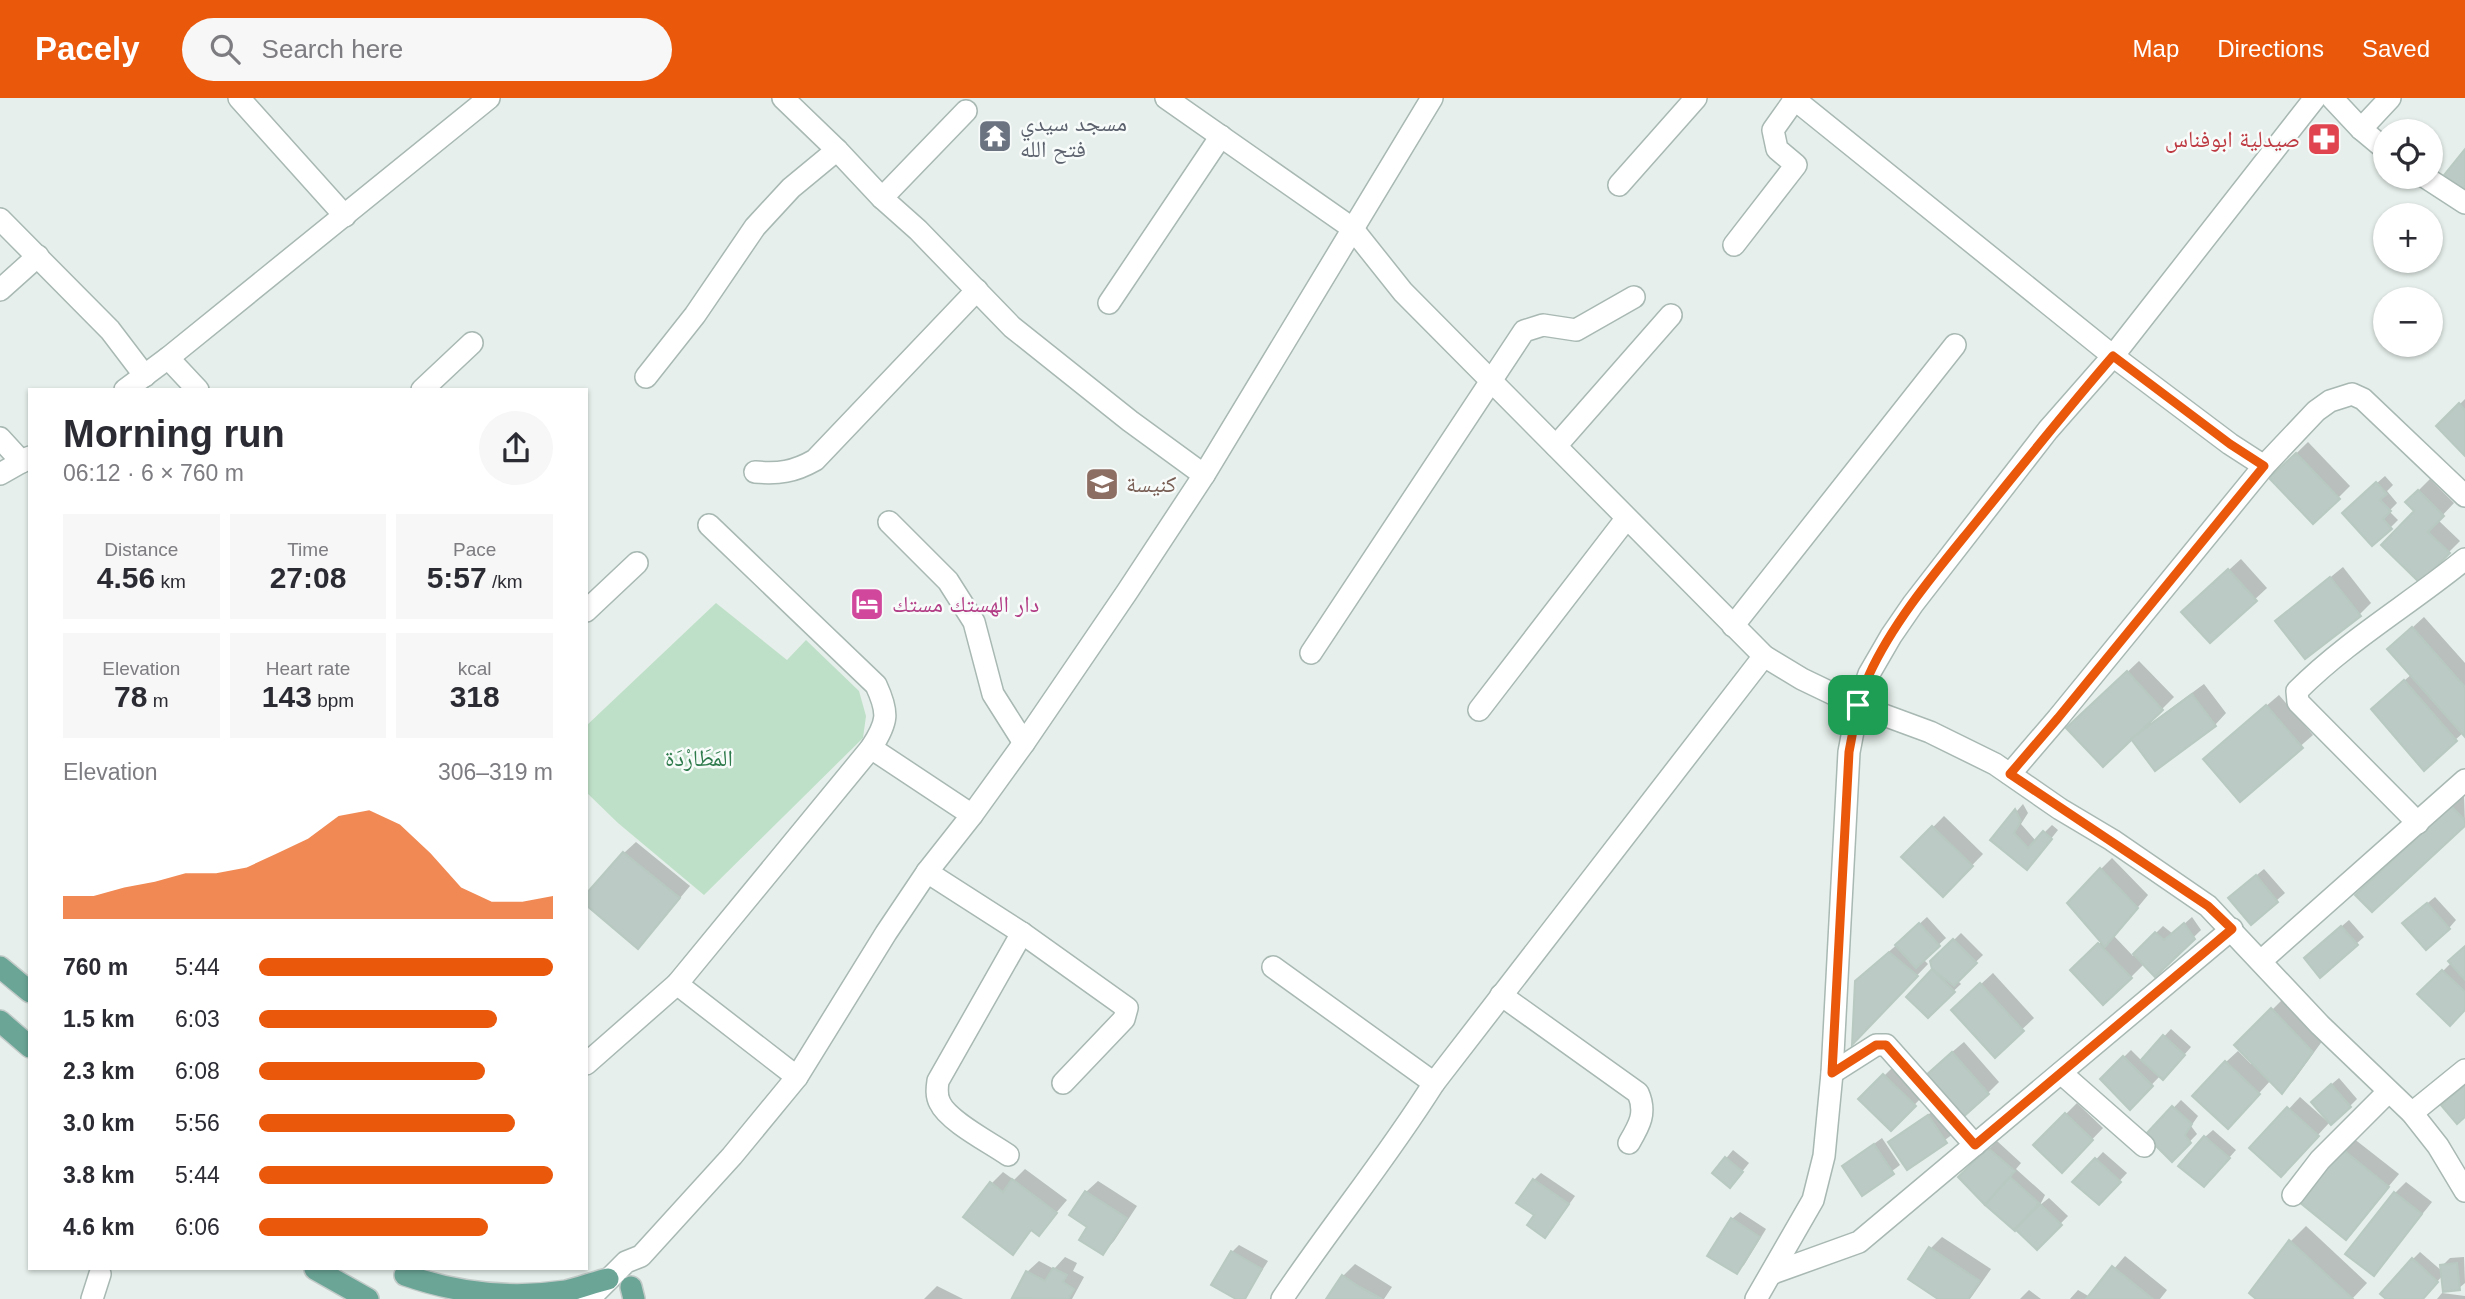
<!DOCTYPE html>
<meta charset="utf-8">
<style>
body{margin:0;font-family:Arial,"Noto Naskh Arabic",sans-serif;background:#f7f7f7;color:#2b2b33;height:100vh;display:flex;flex-direction:column;font-size:26px;white-space:nowrap}
*{box-sizing:border-box;margin:0}
p{font-size:23px;color:#7c7c81}
.icon{flex:none;width:38px;height:38px;fill:none;stroke:currentColor;stroke-width:2;stroke-linecap:round;stroke-linejoin:round}
.map{position:relative;flex:1;overflow:hidden}
.panel{position:absolute;left:28px;top:290px;width:560px;height:882px;display:flex;flex-direction:column;background:#fff;border-radius:0px;box-shadow:0 2px 5px #0004}
.panel>*{flex:none}
.controls{position:absolute;left:2373px;top:21px;display:grid;gap:14px}
.controls a{display:grid;place-items:center;width:70px;height:70px;border-radius:50%;background:#fff;box-shadow:0 2px 5px #0004;font-size:35px}
.pin{position:absolute;display:grid;place-items:center;width:60px;height:60px;color:#fff;margin:-30px;border-radius:14px;box-shadow:0 4px 10px #0006}
.round{display:grid;place-items:center;flex:none;width:74px;height:74px;border-radius:37px;background:#f7f7f7}
.summary{display:flex;align-items:center;justify-content:space-between;height:119px;padding:0 35px}
h1{font-size:38px;font-weight:800;line-height:52px}
.figures{display:grid;grid-template-columns:repeat(3,1fr);gap:10px;height:119px;padding:7px 35px}
.figures div{display:grid;align-content:center;border-radius:0px;background:#f7f7f7;text-align:center}
.figures b{font-size:30px;font-weight:800}
.figures small{font-size:19px;font-weight:400}
.figures p{font-size:19px}
.chart{height:196px;padding:14px 35px}
.chart p{display:flex;justify-content:space-between}
.chart svg{width:100%;height:126px;margin-top:7px;fill:#ea580c;opacity:.7}
ul{padding:0 35px;list-style:none;font-size:23px}
li{display:grid;grid-template-columns:112px 84px 1fr;align-items:center;height:52px}
li i{height:18px;border-radius:9px;background:#ea580c}
header{display:flex;align-items:center;gap:42px;box-sizing:border-box;height:98px;padding:0 35px;background:#ea580c;color:#fff}
header strong{font-size:33px}
nav{display:flex;gap:38px;margin-inline-start:auto;font-size:24px}
.search{width:490px;height:63px;background:#f7f7f7;display:flex;align-items:center;gap:18px;box-sizing:border-box;padding:0 24px;border-radius:38px;color:#7c7c81;font-size:26px}
.map>svg:first-child{display:block}
.green{fill:#bfe0c8}
.shadow{fill:#0003}
.building{fill:#bbcac4;stroke:#b8c9c2;stroke-width:2}
.lines{fill:none;stroke-linecap:round;stroke-linejoin:round}
.minor-casing{stroke:#a8b8b2;stroke-width:24}
.tertiary-casing{stroke:#a8b8b2;stroke-width:24}
.primary-casing{stroke:#c2cac8;stroke-width:24}
.minor{stroke:#fff;stroke-width:21}
.tertiary{stroke:#fff;stroke-width:21}
.primary{stroke:#6aa596;stroke-width:21}
.route-casing{stroke:#fff;stroke-width:14}
.route{stroke:#ea580c;stroke-width:9}
.labels{text-anchor:middle;stroke-width:5;stroke-linejoin:round;paint-order:stroke}
.worship-label{font-size:23px;fill:#5b616d;stroke:#f7fbf9;text-anchor:start}
.health-label{font-size:23px;fill:#be3a42;stroke:#f7fbf9;text-anchor:end}
.education-label{font-size:23px;fill:#785e54;stroke:#f7fbf9;text-anchor:start}
.hotel-label{font-size:23px;fill:#b23c85;stroke:#f7fbf9;text-anchor:start}
.park-label{font-size:23px;fill:#2d7a4b;stroke:#f7fbf9}
</style>
<header>
<strong>Pacely</strong>
<div class="search"><svg class="icon" aria-label="search" viewBox="0 0 24 24"><circle cx="10" cy="10" r="6"/><path d="M15 15l6 6"/></svg>Search here</div>
<nav><a>Map</a><a>Directions</a><a>Saved</a></nav>
</header>
<div class="map">
<svg width="2465" height="1201" viewBox="0 0 2465 1201">
<rect width="100%" height="100%" fill="#e6efeb"/>
<path class="green" d="M716,505L787,562L806,542L859,593L866,618L863,640L704,797L618,725L586,694V628Z"/>
<g class="shadow">
<path d="M2465,301V356L2438,328Z"/>
<path d="M2308,344L2350,388L2338,400L2271,380Z"/>
<path d="M2385,378L2393,387L2387,393L2397,405L2389,413L2398,422L2390,430L2351,408Z"/>
<path d="M2430,381L2454,405L2438,422L2460,443L2420,483L2416,413L2407,404Z"/>
<path d="M2241,461L2267,490L2210,543L2195,503Z"/>
<path d="M2343,469L2371,505L2360,516L2277,523Z"/>
<path d="M2424,519L2465,565V636L2464,634L2424,670L2384,600L2412,576L2401,540Z"/>
<path d="M2139,563L2174,599L2149,624L2151,625L2204,586L2226,615L2215,627L2156,671L2132,639L2080,619Z"/>
<path d="M2279,597L2313,637L2240,701L2217,650Z"/>
<path d="M2464,698L2465,726L2369,785Z"/>
<path d="M2023,706L2028,715L2021,726L2036,743L2052,727L2058,732L2034,762L1992,742Z"/>
<path d="M1944,718L1983,756L1943,797L1904,759Z"/>
<path d="M636,744L690,788L649,837L624,755Z"/>
<path d="M2112,760L2148,797L2114,838L2133,858L2163,828L2173,836L2192,819L2201,832L2155,877L2144,866L2131,879L2072,872L2102,843L2101,771Z"/>
<path d="M2264,771L2285,795L2251,825L2238,793Z"/>
<path d="M2435,799L2456,822L2449,830L2412,818Z"/>
<path d="M1927,819L1946,840L1923,861L1928,866L1854,943L1869,872Z"/>
<path d="M2349,822L2364,839L2356,846L2313,853Z"/>
<path d="M1961,835L1983,857L1957,882L1961,886L1928,917L1908,899L1934,872L1932,864Z"/>
<path d="M2465,849V910L2420,896L2451,865Z"/>
<path d="M1993,875L2034,920L1995,957L1965,901Z"/>
<path d="M2284,900L2323,942L2294,982L2282,994L2271,982L2239,1017L2226,964L2238,953L2251,966L2253,963L2237,947Z"/>
<path d="M2171,931L2191,949L2171,972L2161,977L2130,1009L2102,981L2131,952L2142,963Z"/>
<path d="M1964,944L1999,984L1988,995L1938,966Z"/>
<path d="M1892,970L1922,999L1891,1031L1861,1001Z"/>
<path d="M2339,980L2357,1001L2350,1008L2320,996Z"/>
<path d="M2300,999L2329,1025L2292,1065L2252,1050Z"/>
<path d="M2181,1002L2198,1018L2191,1028L2197,1036L2172,1062L2148,1037Z"/>
<path d="M2077,1005L2103,1030L2062,1073L2035,1047Z"/>
<path d="M1936,1011L1953,1036L1907,1070L1890,1044Z"/>
<path d="M2213,1032L2236,1052L2211,1080L2205,1039Z"/>
<path d="M1882,1040L1900,1067L1863,1095L1844,1068Z"/>
<path d="M2353,1040L2399,1076L2346,1139L2301,1103Z"/>
<path d="M1997,1043L2021,1065L2016,1071L2045,1097L2040,1107L2049,1100L2068,1118L2037,1150L1987,1106L1960,1079Z"/>
<path d="M1733,1052L1749,1065L1737,1080L1714,1075Z"/>
<path d="M2103,1054L2127,1075L2099,1105L2075,1084Z"/>
<path d="M1025,1071L1067,1102L1039,1135L1033,1131L1012,1154L992,1085L1003,1074L1014,1082Z"/>
<path d="M1541,1075L1575,1098L1552,1130L1536,1117L1534,1082Z"/>
<path d="M1098,1083L1137,1108L1114,1143L1103,1155L1086,1094Z"/>
<path d="M2406,1084L2432,1104L2374,1176L2395,1095Z"/>
<path d="M1740,1114L1766,1131L1744,1167L1736,1174L1732,1121Z"/>
<path d="M2306,1128L2367,1185L2352,1201H2259L2251,1195L2291,1143Z"/>
<path d="M1942,1139L1991,1171L1970,1201H1941L1931,1150Z"/>
<path d="M1239,1147L1268,1163L1244,1201H1240L1232,1154Z"/>
<path d="M2420,1154L2443,1174L2442,1168L2450,1160L2464,1159L2465,1185L2459,1190L2443,1177L2422,1201H2388L2413,1161Z"/>
<path d="M2125,1158L2167,1192L2160,1201H2070L2078,1192L2090,1199Z"/>
<path d="M1065,1159L1077,1165L1073,1173L1084,1179L1072,1201H1018L1014,1199L1027,1174L1039,1163L1054,1171Z"/>
<path d="M1355,1166L1392,1189L1384,1201H1328L1343,1178Z"/>
<path d="M937,1188L963,1201H924Z"/>
<path d="M2029,1192L2041,1201H2020Z"/>
<path d="M2442,1195L2465,1198V1201H2437Z"/>
</g>
<g class="building">
<path d="M2465,51V94L2444,77Z"/>
<path d="M2459,305L2465,312V358L2436,328Z"/>
<path d="M2296,355L2340,401L2313,426L2269,380Z"/>
<path d="M2376,384L2387,396L2380,402L2391,413L2383,421L2392,431L2372,448L2342,415Z"/>
<path d="M2418,392L2444,418L2428,434L2450,455L2420,485L2381,447L2414,413L2405,404Z"/>
<path d="M2228,471L2257,503L2210,545L2181,514Z"/>
<path d="M2330,479L2361,518L2305,561L2275,523Z"/>
<path d="M2412,529L2465,589V639L2387,551Z"/>
<path d="M2127,573L2163,612L2103,669L2066,630Z"/>
<path d="M2404,582L2457,643L2424,673L2371,611Z"/>
<path d="M2192,596L2216,628L2155,673L2131,641Z"/>
<path d="M2266,607L2303,650L2240,704L2203,661Z"/>
<path d="M2451,708L2465,722V728L2372,814L2355,797Z"/>
<path d="M2015,711L2021,723L2014,735L2028,750L2043,733L2052,741L2027,772L1990,742Z"/>
<path d="M1932,728L1973,768L1943,799L1901,759Z"/>
<path d="M623,754L680,800L638,851L586,807V796Z"/>
<path d="M2100,770L2138,810L2105,849L2067,805Z"/>
<path d="M2256,777L2278,804L2251,827L2228,800Z"/>
<path d="M2427,805L2450,831L2426,852L2402,825Z"/>
<path d="M1919,825L1940,848L1916,870L1895,847Z"/>
<path d="M2184,825L2195,841L2155,879L2133,856L2155,834L2164,842Z"/>
<path d="M2341,828L2358,847L2320,880L2304,860Z"/>
<path d="M1953,841L1977,865L1954,888L1932,871L1930,863Z"/>
<path d="M2098,845L2132,880L2103,907L2070,872Z"/>
<path d="M2465,848V882L2448,863Z"/>
<path d="M1889,854L1918,878L1852,947L1855,883Z"/>
<path d="M1932,871L1955,894L1928,920L1906,899Z"/>
<path d="M2442,872L2465,894V912L2450,928L2417,896Z"/>
<path d="M1980,885L2024,933L1995,960L1951,912Z"/>
<path d="M2271,910L2313,954L2282,996L2234,947Z"/>
<path d="M2163,937L2185,957L2163,982L2141,962Z"/>
<path d="M1952,954L1989,996L1962,1020L1925,978Z"/>
<path d="M2123,958L2153,988L2130,1012L2100,981Z"/>
<path d="M2225,963L2260,996L2228,1031L2192,998Z"/>
<path d="M1883,976L1916,1008L1891,1033L1858,1001Z"/>
<path d="M2331,986L2351,1009L2331,1027L2311,1004Z"/>
<path d="M2465,987V1019L2457,1026L2441,1007Z"/>
<path d="M2172,1008L2192,1026L2185,1037L2191,1045L2172,1064L2145,1037Z"/>
<path d="M2287,1009L2319,1038L2281,1079L2249,1050Z"/>
<path d="M2065,1015L2093,1042L2062,1075L2033,1047Z"/>
<path d="M1928,1017L1947,1045L1907,1072L1888,1044Z"/>
<path d="M2204,1038L2230,1060L2204,1089L2178,1068Z"/>
<path d="M1874,1046L1894,1076L1862,1098L1842,1068Z"/>
<path d="M1988,1050L2015,1073L1985,1107L1958,1079Z"/>
<path d="M2341,1050L2389,1089L2346,1142L2298,1103Z"/>
<path d="M1725,1059L1743,1074L1730,1090L1712,1075Z"/>
<path d="M2095,1060L2121,1084L2099,1107L2072,1084Z"/>
<path d="M2010,1079L2039,1105L2015,1133L1985,1107Z"/>
<path d="M1012,1081L1057,1115L1039,1138L1031,1132L1013,1157L963,1119L990,1084L1003,1094Z"/>
<path d="M1533,1081L1569,1106L1545,1140L1527,1127L1534,1117L1516,1105Z"/>
<path d="M1085,1093L1127,1120L1103,1157L1079,1142L1087,1129L1069,1117Z"/>
<path d="M2394,1094L2422,1116L2374,1178L2345,1156Z"/>
<path d="M2040,1106L2062,1127L2037,1152L2015,1131Z"/>
<path d="M1731,1120L1760,1139L1737,1176L1707,1158Z"/>
<path d="M2289,1142L2353,1201H2256L2249,1195Z"/>
<path d="M1929,1149L1980,1183L1968,1201H1938L1908,1181Z"/>
<path d="M1231,1153L1262,1171L1245,1201H1236L1211,1187Z"/>
<path d="M2412,1160L2438,1184L2423,1201H2386L2380,1196Z"/>
<path d="M2457,1165L2460,1192L2443,1194L2440,1167Z"/>
<path d="M2112,1168L2153,1201H2086Z"/>
<path d="M1053,1170L1067,1177L1063,1184L1074,1191L1068,1201L1012,1200L1026,1173L1045,1183Z"/>
<path d="M1342,1177L1358,1188L1382,1201H1326Z"/>
</g>
<g class="lines">
<g class="minor-casing">
<g id="minor">
<path d="M239,0L345,118"/>
<path d="M783,0L837,52L882,100L918,132L1012,229L1130,323L1204,377"/>
<path d="M1166,0L1352,130L1403,194L1764,558L1802,581L1854,606L1930,634L1995,666L2060,711L2112,742L2208,808L2320,927L2412,1015L2438,1048L2465,1093"/>
<path d="M1793,0L2113,258L2230,346L2264,368"/>
<path d="M2332,0L2361,31L2385,51"/>
<path d="M2361,31L2390,0"/>
<path d="M2425,79L2465,105"/>
<path d="M1619,87L1696,0"/>
<path d="M882,100L966,13"/>
<path d="M0,121L110,232L145,278"/>
<path d="M1734,147L1796,67L1777,51L1773,32L1795,1"/>
<path d="M0,192L38,158"/>
<path d="M1109,205L1221,38"/>
<path d="M168,260L198,292"/>
<path d="M646,279L695,217L755,129L791,90L837,52"/>
<path d="M422,292L472,245"/>
<path d="M0,340L22,364"/>
<path d="M1556,348L1671,217"/>
<path d="M755,374C779,376 794,374 815,362L977,192"/>
<path d="M889,424L948,483L974,524L993,596L1024,645"/>
<path d="M586,513L637,465"/>
<path d="M1733,528L1955,247"/>
<path d="M1311,555L1524,233L1543,227L1576,232L1634,199"/>
<path d="M1479,612L1626,421"/>
<path d="M871,650L972,717"/>
<path d="M2010,676L2058,620L2264,368L2316,313L2330,303L2352,296L2363,301L2465,398"/>
<path d="M2418,725L2298,604L2297,593C2348,542 2410,506 2465,461"/>
<path d="M927,774L1022,835L1127,910L1124,921L1063,985"/>
<path d="M2261,863L2465,682"/>
<path d="M1273,869L1434,985"/>
<path d="M677,886L797,979"/>
<path d="M1501,897L1638,995C1647,1015 1639,1028 1629,1045"/>
<path d="M586,966L677,886L871,650C888,624 889,615 876,587L709,427"/>
<path d="M1832,975L1876,947H1886L1975,1047"/>
<path d="M2061,975L2144,1048"/>
<path d="M2412,1015L2465,972"/>
<path d="M1008,1057C991,1045 948,1023 940,1005C936,998 937,990 938,983L1022,835"/>
<path d="M2293,1097L2320,1062L2388,994"/>
<path d="M1773,1175L1859,1144L2232,831"/>
<path d="M92,1201L100,1176"/>
<path d="M589,1201L626,1164L641,1158L732,1058L797,979L886,835L927,774L972,717L1024,645L1127,494L1204,377L1432,0"/>
<path d="M1282,1201C1331,1128 1387,1060 1434,985L1764,558"/>
</g>
</g>
<g class="tertiary-casing">
<g id="tertiary">
<path d="M125,292L168,260L489,0"/>
<path d="M0,376L30,359"/>
<path d="M1756,1201L1813,1102L1824,1058L1832,975L1849,654L1858,607L1869,576L1891,538L1913,506L2048,332L2113,258L2315,0"/>
</g>
</g>
<g class="primary-casing">
<g id="primary">
<path d="M0,869L30,894"/>
<path d="M0,923L30,949"/>
<path d="M315,1171L368,1201"/>
<path d="M405,1177C456,1195 512,1201 566,1193C580,1190 594,1184 608,1181"/>
<path d="M631,1189L634,1201"/>
</g>
</g>
<use href="#minor" class="minor"/>
<use href="#tertiary" class="tertiary"/>
<use href="#primary" class="primary"/>
</g>
<g class="lines">
<g class="route-casing">
<path id="route" d="M2113,258L2230,346L2264,368L2058,620L2010,676L2208,808L2232,831L1975,1047L1886,947H1876L1832,975L1849,654C1854,628 1858,601 1869,577C1894,522 1939,470 1977,423C2022,368 2066,312 2113,258Z"/>
</g>
<use href="#route" class="route"/>
</g>
<defs>
<g id="temple-square" transform="scale(1.75)"><rect x="-9" y="-9" width="18" height="18" rx="4" fill="#6b7280" stroke="#f7fbf9"/><path d="M0-6L5-2H3V0L6.5 2.5H4V6H1.5V3h-3V6H-4V2.5H-6.5L-3 0V-2H-5Z" fill="#fff"/></g>
<g id="pharmacy-square" transform="scale(1.75)"><rect x="-9" y="-9" width="18" height="18" rx="4" fill="#e0444e" stroke="#f7fbf9"/><path d="M-2-6h4v4h4v4h-4v4h-4v-4h-4v-4h4Z" fill="#fff"/></g>
<g id="school-square" transform="scale(1.75)"><rect x="-9" y="-9" width="18" height="18" rx="4" fill="#8d6e63" stroke="#f7fbf9"/><path d="M0-5L7-2L0 1L-7-2ZM-4 1L0 2.5L4 1V4Q0 6-4 4Z" fill="#fff"/></g>
<g id="hotel-square" transform="scale(1.75)"><rect x="-9" y="-9" width="18" height="18" rx="4" fill="#d1479c" stroke="#f7fbf9"/><path d="M-6-4.5h1.5V1H6V5H4.5V3h-9V5H-6ZM-4 0a1.8 1.8 0 1 1 3.6 0ZM.5 0V-2.5h3Q6-2.5 6 0Z" fill="#fff"/></g>
</defs>
<g fill-rule="evenodd">
<use href="#temple-square" x="995" y="38"/>
<use href="#pharmacy-square" x="2324" y="41"/>
<use href="#school-square" x="1102" y="386"/>
<use href="#hotel-square" x="867" y="506"/>
</g>
<g class="labels">
<g class="worship-label">
<text x="1020" y="33">مسجد سيدي<tspan x="1020" dy="26">فتح الله</tspan></text>
</g>
<g class="health-label">
<text x="2300" y="49">صيدلية ابوفناس</text>
</g>
<g class="education-label">
<text x="1126" y="394">كنيسة</text>
</g>
<g class="hotel-label">
<text x="892" y="514">دار الهستك مستك</text>
</g>
<g class="park-label">
<text x="699" y="668">المَطَارْدَة</text>
</g>
</g>
</svg>
<div class="controls">
<a><svg class="icon" aria-label="locate" viewBox="0 0 24 24"><circle cx="12" cy="12" r="6"/><path d="M12 2v4M12 18v4M2 12h4M18 12h4"/></svg></a>
<a>+</a>
<a>−</a>
</div>
<div class="pin" style="left:1858px;top:607px;background:#1e9e55"><svg class="icon" aria-label="arrive" viewBox="0 0 24 24"><path d="M6 21V4h12l-3 4 3 4H6"/></svg></div>
<section class="panel">
<div class="summary"><div><h1>Morning run</h1><p>06:12 · 6 × 760 m</p></div><a class="round"><svg class="icon" aria-label="share" viewBox="0 0 24 24"><path d="M12 15V3M7 8l5-5 5 5M5 13v7h14v-7"/></svg></a></div>
<div class="figures">
<div><p>Distance</p><b>4.56<small> km</small></b></div>
<div><p>Time</p><b>27:08</b></div>
<div><p>Pace</p><b>5:57<small> /km</small></b></div>
</div>
<div class="figures">
<div><p>Elevation</p><b>78<small> m</small></b></div>
<div><p>Heart rate</p><b>143<small> bpm</small></b></div>
<div><p>kcal</p><b>318</b></div>
</div>
<div class="chart"><p><span>Elevation</span>306–319 m</p>
<svg viewBox="0 0 160 44" preserveAspectRatio="none"><path d="M0 44V36L10 36L20 33L30 31L40 28L50 28L60 26L70 21L80 16L90 8L100 6L110 11L120 21L130 33L140 38L150 38L160 36V44z"/></svg>
</div>
<ul>
<li><b>760 m</b>5:44<i style="width:100%"></i></li>
<li><b>1.5 km</b>6:03<i style="width:81%"></i></li>
<li><b>2.3 km</b>6:08<i style="width:77%"></i></li>
<li><b>3.0 km</b>5:56<i style="width:87%"></i></li>
<li><b>3.8 km</b>5:44<i style="width:100%"></i></li>
<li><b>4.6 km</b>6:06<i style="width:78%"></i></li>
</ul>
</section>
</div>
